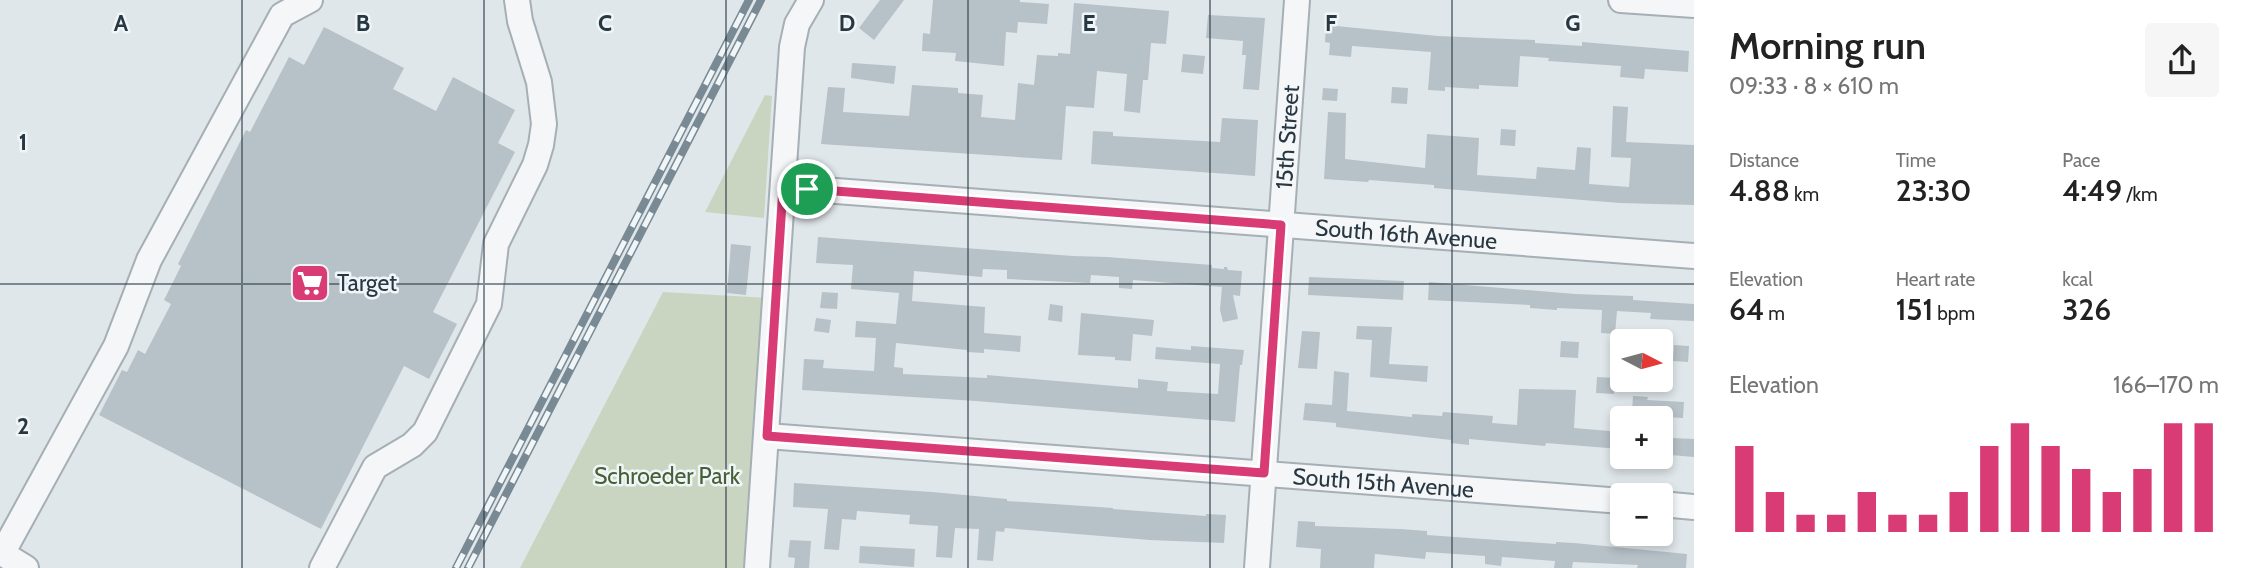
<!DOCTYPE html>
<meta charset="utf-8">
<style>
body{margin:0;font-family:Cabin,sans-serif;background:#f6f6f6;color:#222;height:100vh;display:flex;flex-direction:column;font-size:26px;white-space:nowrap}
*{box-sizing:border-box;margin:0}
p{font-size:23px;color:#767676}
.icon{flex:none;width:38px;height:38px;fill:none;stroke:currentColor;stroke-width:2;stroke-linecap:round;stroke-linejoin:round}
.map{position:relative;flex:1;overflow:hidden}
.side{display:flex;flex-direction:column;background:#fff;width:560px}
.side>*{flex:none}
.needle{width:46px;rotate:96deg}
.controls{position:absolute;left:1610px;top:329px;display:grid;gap:14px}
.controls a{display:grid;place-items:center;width:63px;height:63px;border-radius:7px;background:#fff;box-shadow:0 4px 10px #0003;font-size:35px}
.pin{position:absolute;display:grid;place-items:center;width:60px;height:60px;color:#fff;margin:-30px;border:4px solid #fff;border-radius:50%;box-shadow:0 2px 7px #0007}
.round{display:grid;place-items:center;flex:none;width:74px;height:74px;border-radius:7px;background:#f6f6f6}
.summary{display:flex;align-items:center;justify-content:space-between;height:119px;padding:0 35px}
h1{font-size:38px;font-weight:600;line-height:52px}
.stats{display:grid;grid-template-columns:repeat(3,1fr);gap:10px;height:119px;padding:7px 35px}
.stats div{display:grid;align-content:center}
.stats b{font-size:30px;font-weight:600}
.stats small{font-size:19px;font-weight:400}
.stats p{font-size:19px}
.chart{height:196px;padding:14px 35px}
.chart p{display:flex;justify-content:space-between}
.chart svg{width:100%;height:126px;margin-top:7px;stroke:#d93c75;stroke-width:6}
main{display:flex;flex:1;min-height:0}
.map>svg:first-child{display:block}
.green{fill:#cad5c1}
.building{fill:#b7c1c8}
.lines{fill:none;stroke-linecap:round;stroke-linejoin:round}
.minor-casing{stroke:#a5afb5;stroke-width:28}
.minor{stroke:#f4f6f8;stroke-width:24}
.rail-casing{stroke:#798a95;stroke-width:8}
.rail{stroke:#f0f5f8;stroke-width:5;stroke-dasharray:16;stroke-linecap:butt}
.route-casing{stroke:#fff;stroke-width:14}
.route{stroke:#d93c75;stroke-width:9}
.grid{fill:none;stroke:#283843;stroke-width:2;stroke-opacity:0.55}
.labels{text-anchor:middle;stroke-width:5;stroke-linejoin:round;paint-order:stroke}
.street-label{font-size:23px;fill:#283843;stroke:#f0f5f8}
.poi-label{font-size:23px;fill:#283843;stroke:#f0f5f8;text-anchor:start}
.park-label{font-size:23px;fill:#456034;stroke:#f0f5f8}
.grid-label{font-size:23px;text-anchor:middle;font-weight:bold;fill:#283843;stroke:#f0f5f8;stroke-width:5;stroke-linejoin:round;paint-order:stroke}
</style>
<main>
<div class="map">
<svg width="1694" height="568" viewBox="0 0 1694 568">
<rect width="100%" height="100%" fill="#e0e7ea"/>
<g class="green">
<path d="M765,95L772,96L764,218L705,212Z"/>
<path d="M663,292L768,298L748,568H520Z"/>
</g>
<g class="building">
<path d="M880,0H904L874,40L859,28Z"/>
<path d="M933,0H1020V2L1049,4L1047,24L1018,22L1017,33L1006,32L1004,66L955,61L956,53L922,51L923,33L930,34Z"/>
<path d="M1074,3L1169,11L1166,44L1151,43L1148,80H1143L1140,113L1124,111L1127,74L1097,71L1094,108L1066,106L1062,160L821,144L828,87L845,88L843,112L909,116L912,85L958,88V93L983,95L981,117L1015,120L1018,83L1034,85L1037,55L1058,56V53L1070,54Z"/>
<path d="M1208,15L1265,18L1259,90L1243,89L1246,55H1242L1243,41L1206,38Z"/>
<path d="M1326,25L1438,36L1535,40V43L1582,46V42L1689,51L1688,72L1645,69L1644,79L1620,77L1621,66L1548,61L1549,58L1520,56L1518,87L1479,85V89L1445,87V91L1428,90L1431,52L1352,46L1351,57L1329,55L1330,43L1325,42Z"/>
<path d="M324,27L404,68L393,89L436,111L453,77L515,110L498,143L515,152L433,312L457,324L429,379L404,366L321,529L99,415L122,370L127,372L138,350L145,354L171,304L164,300L181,266L178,264L246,130L250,132L289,57L304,65Z"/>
<path d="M1183,54L1205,56L1203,74L1181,72Z"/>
<path d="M852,63L896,66L894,84L851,78Z"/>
<path d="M1392,87L1408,88L1407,104L1391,103Z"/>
<path d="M1323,88L1338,89L1337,101L1322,100Z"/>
<path d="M1613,106L1628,107L1626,142L1694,145V205L1620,203L1434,188V185L1369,180L1368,182L1324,179L1328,112L1346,113L1345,159L1425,168L1427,134L1479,138L1477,175L1536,179L1537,167L1575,170L1577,147L1591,148L1589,184L1629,187L1631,158L1611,157Z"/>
<path d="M1222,118L1258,120L1255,176L1091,164L1093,131L1113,132V136L1220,142Z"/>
<path d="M1501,129L1516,130L1515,146L1500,145Z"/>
<path d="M818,237L1073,256L1107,257L1212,265V268L1224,269V267H1227L1228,270L1242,271L1240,296L1233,295L1238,319L1223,322L1220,310L1222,287L1133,280L1132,289L1119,288V277L1091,275L1090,283L1007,279V270L983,269L982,277L914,271L912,301L985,307L984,333L1021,336L1020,352L984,349V353L967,352V350L896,343L894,367L903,368V374L987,378V375L1138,388V379L1168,382L1167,391L1218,394L1220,364L1155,359L1156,347L1191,350V346L1244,350L1242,365H1240L1235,422L976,401L802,390L804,359L824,360L823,368L874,371L876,338L855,337L856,321L896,324L899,293L851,289L853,265L816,263Z"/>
<path d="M731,244L751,246L746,295L727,293Z"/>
<path d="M1309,277L1404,281L1403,300L1308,295Z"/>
<path d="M1429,282L1575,294L1633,296V300L1694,304V321L1650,319L1651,313L1617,311L1615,334L1601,333L1602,310L1557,308V310L1530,308V305L1428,300Z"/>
<path d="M822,292L838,293L837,309L820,308Z"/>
<path d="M1050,304L1063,306L1062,322L1048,320Z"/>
<path d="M1081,313L1154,320L1152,336L1133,334L1131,361L1115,360V357L1078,355Z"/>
<path d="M816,318L831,320L829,333L814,331Z"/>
<path d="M1357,326L1392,327L1389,364L1428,366L1427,382L1370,377L1372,340L1356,339Z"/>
<path d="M1302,331L1320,332L1317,369L1298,368Z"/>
<path d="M1561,341L1579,342L1578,358L1560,357Z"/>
<path d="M1674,345L1689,346L1688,362L1673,361Z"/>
<path d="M1334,371L1349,373L1347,411L1412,417V414L1442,416L1443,412L1493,416L1492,423L1517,425L1519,389L1576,390L1574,428L1621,432L1620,449L1546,443L1545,446L1469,439V445L1451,443V440L1336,427V423L1303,420L1305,403L1332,405Z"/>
<path d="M1597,377L1615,378L1614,394L1596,393Z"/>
<path d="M1633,396L1648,397L1647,400L1684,402L1683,418L1668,417V414L1632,412Z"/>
<path d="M1672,438L1694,439V457L1671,455Z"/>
<path d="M794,483L932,492L1007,499V501L1113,508V509L1206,516V514L1226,515L1224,543L1150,540L1005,528L1004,532L996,531L993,561L977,560L979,529L955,528L952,558L936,557L938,526L909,524L910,515L857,511L856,520L842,519L839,550L824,549L828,509L793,507Z"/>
<path d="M1298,521L1315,522V526L1400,529L1427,531V535L1556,544V542L1574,543L1687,554L1686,568H1637L1638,565L1573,562L1572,568H1554L1555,561L1502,557L1501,566L1485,564V556L1426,552L1425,559L1375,554L1374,568H1320L1321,549L1296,547Z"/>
<path d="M790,540L811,541L809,568H794L795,558L788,557Z"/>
<path d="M860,546L915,549L914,567L859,563Z"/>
</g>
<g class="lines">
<g class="minor-casing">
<g id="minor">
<path d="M1621,0L1694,5"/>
<path id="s1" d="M783,187L1694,256"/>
<path id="s2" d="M767,436L1622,501"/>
<path d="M1661,504L1694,507"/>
<path d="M0,552L26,568"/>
<path d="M3,552L116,346L149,260L282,15L310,0"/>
<path d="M322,568L375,467L412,445L425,432L489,304L496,244L535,165L541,145L544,124L539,82L520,21L517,0"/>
<path d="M757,568L792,47L797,24L811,0"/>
<path id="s3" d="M1257,568L1297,0"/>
</g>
</g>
<use href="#minor" class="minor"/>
<g class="rail-casing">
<g id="rail">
<path d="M456,568L749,0"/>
<path d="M468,568L761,0"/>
</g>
</g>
<use href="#rail" class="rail"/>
</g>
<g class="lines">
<g class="route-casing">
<path id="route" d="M783,187L1281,225L1264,473L767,436Z"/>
</g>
<use href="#route" class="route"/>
</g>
<path class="grid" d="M242,0V568M484,0V568M726,0V568M968,0V568M1210,0V568M1452,0V568M0,284H1694"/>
<defs>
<g id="supermarket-square" transform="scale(2.0125)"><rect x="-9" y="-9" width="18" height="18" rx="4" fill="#d93c75" stroke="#f0f5f8"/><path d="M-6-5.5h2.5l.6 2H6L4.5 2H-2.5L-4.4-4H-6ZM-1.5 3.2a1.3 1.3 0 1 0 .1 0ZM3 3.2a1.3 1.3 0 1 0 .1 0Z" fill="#fff"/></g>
</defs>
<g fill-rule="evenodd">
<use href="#supermarket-square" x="310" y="283"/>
</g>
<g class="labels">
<g class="street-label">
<text dy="8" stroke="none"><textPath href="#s3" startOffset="432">15th Street</textPath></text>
<text dy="8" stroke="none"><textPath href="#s1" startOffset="625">South 16th Avenue</textPath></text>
<text dy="8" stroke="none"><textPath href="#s2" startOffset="618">South 15th Avenue</textPath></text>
</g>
<g class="poi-label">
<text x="337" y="291">Target</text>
</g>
<g class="park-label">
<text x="667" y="484">Schroeder Park</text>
</g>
</g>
<g class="grid-label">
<text x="121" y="31">A</text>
<text x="363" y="31">B</text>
<text x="605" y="31">C</text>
<text x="847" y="31">D</text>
<text x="1089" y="31">E</text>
<text x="1331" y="31">F</text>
<text x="1573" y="31">G</text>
<text x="23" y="150">1</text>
<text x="23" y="434">2</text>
</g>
</svg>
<div class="controls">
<a><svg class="needle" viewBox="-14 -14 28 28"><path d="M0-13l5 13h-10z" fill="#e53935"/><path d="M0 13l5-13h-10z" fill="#767676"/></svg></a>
<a>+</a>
<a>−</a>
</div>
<div class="pin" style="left:807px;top:189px;background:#1e9e55"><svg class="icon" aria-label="arrive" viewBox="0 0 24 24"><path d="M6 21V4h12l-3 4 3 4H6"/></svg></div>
</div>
<section class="side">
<div class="summary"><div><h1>Morning run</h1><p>09:33 · 8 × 610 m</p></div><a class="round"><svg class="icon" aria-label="share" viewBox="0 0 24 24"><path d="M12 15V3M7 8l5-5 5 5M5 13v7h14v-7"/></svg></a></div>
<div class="stats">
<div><p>Distance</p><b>4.88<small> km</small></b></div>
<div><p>Time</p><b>23:30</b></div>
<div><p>Pace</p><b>4:49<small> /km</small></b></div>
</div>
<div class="stats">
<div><p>Elevation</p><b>64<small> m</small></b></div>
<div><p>Heart rate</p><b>151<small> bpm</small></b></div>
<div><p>kcal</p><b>326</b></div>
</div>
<div class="chart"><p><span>Elevation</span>166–170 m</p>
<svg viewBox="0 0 160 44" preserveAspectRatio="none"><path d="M5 44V14M15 44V30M25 44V38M35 44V38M45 44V30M55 44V38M65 44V38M75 44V30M85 44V14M95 44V6M105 44V14M115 44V22M125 44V30M135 44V22M145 44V6M155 44V6"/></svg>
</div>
</section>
</main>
